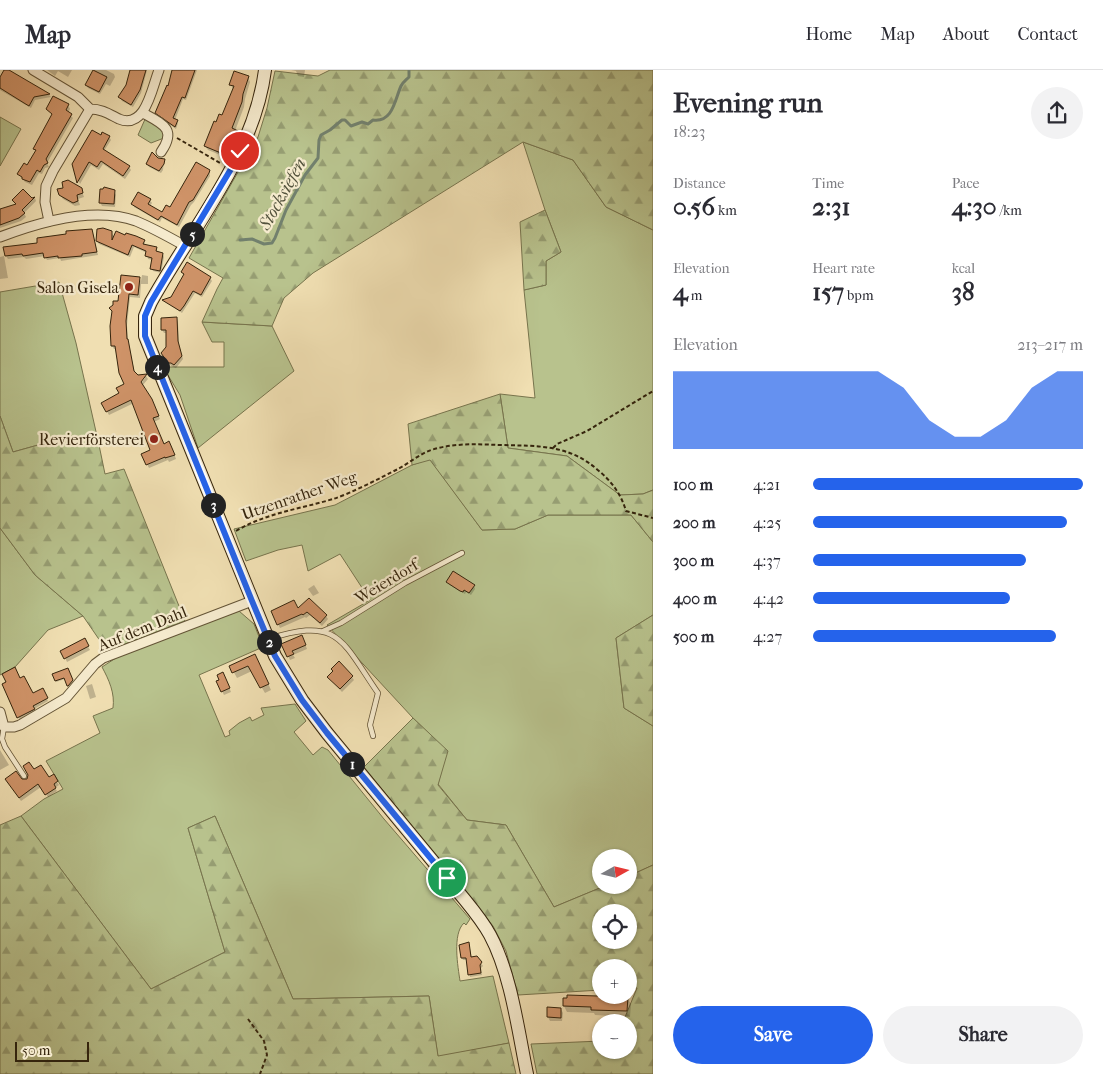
<!DOCTYPE html>
<meta charset="utf-8">
<style>
body{margin:0;font-family:"IM FELL French Canon",serif;background:#f2f2f3;color:#2b2b33;height:100vh;display:flex;flex-direction:column;font-size:19px;white-space:nowrap}
*{box-sizing:border-box;margin:0}
p{font-size:16px;color:#7c7c81}
.icon{flex:none;width:28px;height:28px;fill:none;stroke:currentColor;stroke-width:2;stroke-linecap:round;stroke-linejoin:round}
.map{position:relative;flex:1;overflow:hidden}
.panel{display:flex;flex-direction:column;background:#fff;width:450px}
.panel>*{flex:none}
.needle{width:32px;rotate:82deg}
.tools{position:absolute;left:592px;top:779px;display:grid;gap:10px}
.tools a{display:grid;place-items:center;width:45px;height:45px;border-radius:50%;background:#fff;box-shadow:0 1px 4px #0004;font-size:25px}
.scale{position:absolute;left:15px;bottom:12px;width:74px;box-sizing:border-box;padding-left:5px;border:2px solid #36250d;border-top:0;font-size:14px;line-height:18px;white-space:nowrap;color:#36250d;-webkit-text-stroke:4px #f5eacd;paint-order:stroke}
.pin{position:absolute;display:grid;place-items:center;width:42px;height:42px;color:#fff;margin:-21px;border:2px solid #fff;border-radius:50%;box-shadow:0 1px 5px #0007}
.km{position:absolute;width:25px;height:25px;margin:-12px;border-radius:50%;background:#222;color:#fff;font-size:14px;line-height:25px;text-align:center}
.round{display:grid;place-items:center;flex:none;width:52px;height:52px;border-radius:26px;background:#f2f2f3}
.summary{display:flex;align-items:center;justify-content:space-between;height:85px;padding:0 20px}
h1{font-size:28px;font-weight:700;line-height:38px}
.metrics{display:grid;grid-template-columns:repeat(3,1fr);gap:8px;height:85px;padding:5px 20px}
.metrics div{display:grid;align-content:center}
.metrics b{font-size:25px;font-weight:700}
.metrics small{font-size:14px;font-weight:400}
.metrics p{font-size:14px}
.chart{height:140px;padding:10px 20px}
.chart p{display:flex;justify-content:space-between}
.chart svg{width:100%;height:90px;margin-top:5px;fill:#2563eb;opacity:.7}
.button{display:flex;gap:10px;margin-top:auto;padding:10px 20px}
.button a{flex:1;height:58px;border-radius:30px;background:#2563eb;color:#fff;font-size:20px;font-weight:700;line-height:58px;text-align:center}
.button a+a{background:#f2f2f3;color:#2b2b33}
ul{padding:0 20px;list-style:none;font-size:16px}
li{display:grid;grid-template-columns:80px 60px 1fr;align-items:center;height:38px}
li i{height:12px;border-radius:6px;background:#2563eb}
header{display:flex;align-items:center;gap:30px;box-sizing:border-box;height:70px;padding:0 25px;background:#fff;border-bottom:1px solid #e1e1e2}
header strong{font-size:24px}
nav{display:flex;gap:28px;margin-inline-start:auto;font-size:18px}
main{display:flex;flex:1;min-height:0}
.map>svg:first-child{display:block}
.grass{fill:#b8c28d;stroke:#77744d}
.forest{fill:url(#forest-firs);stroke:#77744d;fill-rule:evenodd}
.shadow{fill:#0003;fill-rule:evenodd}
.lines{fill:none;stroke-linecap:round;stroke-linejoin:round}
.stream{stroke:#72806d;stroke-width:3}
.building{fill:#cf9368;stroke:#36250d}
.service-casing{stroke:#645436;stroke-width:6}
.minor-casing{stroke:#645436;stroke-width:11}
.secondary-casing{stroke:#36250d;stroke-width:14}
.path{stroke:#36250d;stroke-width:2;stroke-dasharray:4 2.5;stroke-linecap:butt}
.service{stroke:#f5eacd;stroke-width:4.5}
.minor{stroke:#f5eacd;stroke-width:9}
.secondary{stroke:#f5eacd;stroke-width:12}
.route-casing{stroke:#fff;stroke-width:10}
.route{stroke:#2563eb;stroke-width:6}
.poi-dot{fill:#8f2418;stroke:#f5eacd;stroke-width:2}
.labels{text-anchor:middle;stroke-width:4.5;stroke-linejoin:round;paint-order:stroke}
.poi-label{font-size:16px;fill:#36250d;stroke:#f5eacd;text-anchor:end}
.street-label{font-size:16px;fill:#36250d;stroke:#f5eacd}
.water-label{font-size:18px;font-style:italic;fill:#54533d;stroke:#f5eacd}
</style>
<header>
<strong>Map</strong>
<nav><a>Home</a><a>Map</a><a>About</a><a>Contact</a></nav>
</header>
<main>
<div class="map">
<svg width="653" height="1004" viewBox="0 0 653 1004">
<defs>
<pattern id="forest-firs" width="22" height="20" patternUnits="userSpaceOnUse" patternTransform="scale(1.25)"><rect width="22" height="20" fill="#b8c28d"/><path d="M5 1l3.5 6h-7zM16 11l3.5 6h-7z" fill="#969d72"/></pattern>
</defs>
<rect width="100%" height="100%" fill="#f0dfb2"/>
<filter id="stains"><feTurbulence type="fractalNoise" baseFrequency=".004" numOctaves="4"/><feColorMatrix values="0 0 0 0 .2 0 0 0 0 .09 0 0 0 0 .02 0 0 0 .5 -.17"/></filter>
<radialGradient id="worn" r=".72"><stop offset=".6" stop-color="#630" stop-opacity="0"/><stop offset="1" stop-color="#630" stop-opacity=".3"/></radialGradient>
<g class="grass">
<path d="M0,47L21,59L0,96Z"/>
<path d="M146,47L163,57L164,68L151,73L138,65Z"/>
<path d="M523,72L573,90L606,137L653,160V420L643,424L620,425L567,386L508,378L500,324L535,328L524,220L546,215V191L561,182L545,140Z"/>
<path d="M59,212L76,273L99,375L77,367L56,370L13,382L0,346V222Z"/>
<path d="M202,252L272,256L294,301L198,378L180,325L163,297H224V272H212Z"/>
<path d="M430,389L482,460L515,459L548,445H631L653,472V545L616,568L624,638L653,656V795L629,806V788H601V815H607L554,837L506,755L467,750L438,714L447,681L413,648L327,555L370,530L340,484L308,501L302,475L278,480L246,491L234,459L335,435L412,395Z"/>
<path d="M0,458L35,505L83,546L48,560L15,597L0,605Z"/>
<path d="M239,541L254,554L263,577L199,605L225,667L230,665L229,661L239,653L250,647L252,651L264,645L261,638L295,634L306,651L294,662L313,685L322,677L328,680L384,749L470,849L466,855L464,853C452,864 458,897 460,911L493,906L509,973L438,987L429,926L293,929L215,746L188,758L225,882L151,919L21,746L44,729L63,719L46,691L100,663L93,646L113,638C115,623 109,610 102,597L122,584Z"/>
</g>
<g class="forest">
<path d="M330,0H653V160L606,137L573,90L523,72L313,203L284,228L272,256L202,252L217,219L223,208L189,188L258,67L267,38L275,1L318,6Z"/>
<path d="M545,140L561,182L546,191V215L524,220L520,152Z"/>
<path d="M500,324L508,378L567,386L620,425L643,424L653,420V472L631,445H548L515,459L482,460L430,390L412,395L408,354Z"/>
<path d="M0,346L13,382L56,370L77,367L99,375L105,404L124,399L185,551L107,581L83,546L35,505L0,458Z"/>
<path d="M653,545V656L624,638L616,568Z"/>
<path d="M413,648L448,681L438,715L467,750L506,755L554,837L607,815H629V806L653,795V1004H537L531,974L601,971V980H629V952H623L637,918H629V898H601V920L518,925L506,881L493,856L364,697ZM601,842H629V870H601Z"/>
<path d="M21,746L151,919L225,882L188,758L215,746L293,929L429,926L438,986L509,973L516,1004H0V755Z"/>
</g>
<g class="shadow">
<path d="M6,0L49,25L51,27L35,30L31,38L0,20V10Z"/>
<path d="M47,0H72L68,7L58,1L55,6Z"/>
<path d="M94,0H106L114,4L115,7L110,16L106,14L100,24L88,18L86,15Z"/>
<path d="M131,0H147L141,23L133,37L122,31L120,27L127,15Z"/>
<path d="M173,0H197L186,30L183,29L175,50L178,53L176,59L158,46L157,42L169,17Z"/>
<path d="M305,0L304,7L298,6L296,1L291,0Z"/>
<path d="M248,7L250,12L245,29L244,37L235,61L240,66L230,89L208,80L205,76L217,53L223,47L233,19L231,15Z"/>
<path d="M68,35L70,39L68,43L73,48L47,93L49,97L45,98L42,104L39,103L32,115L25,112L19,104L28,96L36,82L35,79L53,45L47,39Z"/>
<path d="M102,66L109,67L111,70L104,81L129,97L131,100L125,109L103,94L99,100L91,95L80,114L73,95Z"/>
<path d="M158,89L165,91H164L163,100L161,103L149,97L147,94Z"/>
<path d="M209,101L210,106L194,132L191,135L179,157L162,148L160,152L134,137L133,134L150,130L152,133L150,136L162,144L170,139Z"/>
<path d="M81,119L84,127L78,129L80,135L75,136L63,129L60,125Z"/>
<path d="M114,121L116,125L115,137L102,136L100,132Z"/>
<path d="M35,128L36,131L24,143L26,147L21,151L0,158V140Z"/>
<path d="M111,162L114,167L144,171L145,175L156,178L157,183L163,184L164,187L161,203L153,201L151,198L153,190L148,189L147,183L134,177L130,187L99,174L97,171Z"/>
<path d="M93,164L98,185L61,191L60,188L47,190L45,186L26,189L24,187L8,189L6,186L39,174Z"/>
<path d="M4,186L8,208L0,209V187Z"/>
<path d="M182,202L210,208L212,211L202,227L195,223L182,243L164,230L171,228L184,206Z"/>
<path d="M142,205L148,206V214H141L140,228L130,227L127,255L128,271L135,304L137,307L146,306L148,309L142,316L153,334L160,349L154,352L164,375L171,376L176,389L169,392L168,390L149,398L142,384L151,381L134,333L109,345L103,334L121,324L126,314L116,279H114L112,276L119,232L139,208L141,211ZM142,308H145L138,317Z"/>
<path d="M177,249L178,252L179,275L183,289L176,298L171,296L163,283L167,278L168,263H164L162,260Z"/>
<path d="M448,512L474,516L475,519L471,525L466,522L465,524L450,515Z"/>
<path d="M314,515L319,523L313,526L308,519Z"/>
<path d="M298,539L326,546L328,549L322,556L310,545L306,548L305,547L280,558L278,554Z"/>
<path d="M84,570L90,580L67,592L62,581Z"/>
<path d="M304,571L307,579L293,585L295,588L290,590L283,575Z"/>
<path d="M258,591L271,620L265,623L252,601L237,608L231,597Z"/>
<path d="M67,599L73,612L68,617L65,609L56,612L53,605Z"/>
<path d="M225,607L231,622L224,625L222,621Z"/>
<path d="M352,607L354,610L342,622L331,610Z"/>
<path d="M20,609L33,625L42,620L48,631L34,639L35,642L20,650L4,615Z"/>
<path d="M92,614L96,627L90,629L86,616Z"/>
<path d="M0,680L9,695L0,700Z"/>
<path d="M34,701L48,709L53,706L59,715L55,718L57,721L48,727L41,717L21,731L9,713L28,710L29,705Z"/>
<path d="M469,874L472,888L481,893L483,896L481,898L482,905L470,907L467,890H463L462,888Z"/>
<path d="M627,928L631,934L630,947L595,945L594,943L567,942L564,936Z"/>
<path d="M561,939L563,943L562,951H550L548,947Z"/>
</g>
<g class="lines">
<path class="stream" d="M240,170L252,169L264,174L272,173L275,168L286,140L305,105L318,88L319,70L321,65L330,60L342,50H345L351,56L362,52L368,54L373,50C393,53 395,29 401,16C403,12 406,10 409,7V0"/>
</g>
<g class="building">
<path d="M4,0H9L50,24L34,27L29,36L24,33L0,18V7Z"/>
<path d="M93,0L107,7L99,22L85,15Z"/>
<path d="M130,0H146L140,20L131,35L118,27L126,15Z"/>
<path d="M172,0H195L185,28L182,27L173,48L178,50L175,57L155,43L167,15L168,16Z"/>
<path d="M234,1L249,6L243,24L242,32L232,58L238,61L228,86L204,76L214,51L216,52L219,44L222,45L234,16L229,15Z"/>
<path d="M53,26L69,34L66,40L72,44L46,89L48,93L44,95L40,102L37,100L30,112L22,109V107L17,104L24,93L27,95L36,80L33,79L52,44L46,39Z"/>
<path d="M92,60L101,65L102,62L110,66L103,79L130,96L123,106L101,91L97,97L89,92L77,113L72,94Z"/>
<path d="M152,82L158,88L165,89L164,94L159,101L146,94Z"/>
<path d="M196,92L210,100L209,103L193,130L189,132L177,155L161,146L158,150L131,134L138,122L151,129L148,134L162,142L166,135L170,137Z"/>
<path d="M68,110L82,118L83,123L77,125L78,131L73,133L59,125L57,119L63,118L62,112Z"/>
<path d="M104,117L115,120L114,134L99,133L100,119H103Z"/>
<path d="M23,119L32,128L35,127L22,140L25,143L19,148L0,155V139L16,134L12,130Z"/>
<path d="M103,158L112,161V170L116,161L125,165L126,163L136,166L145,170L143,174L157,177L156,181L163,183L160,201L150,199L152,188L145,186L146,181L132,175L128,185L96,171L97,159Z"/>
<path d="M92,159L97,182L82,184V186L58,188V186L44,188L43,183L23,186L22,184L5,186L3,177L37,173V168L66,164V161Z"/>
<path d="M187,192L211,207L201,225L193,221L184,236L180,241L162,230L171,227L184,204L181,202Z"/>
<path d="M121,205L140,207L138,225L129,224L126,251L127,269H128L134,301L138,305L147,304L141,312L152,329L159,346L153,348L164,374L169,371L175,385L165,388V387L146,395L141,384L150,380L131,330L106,342L101,333L119,323L116,318L124,314L119,303L115,276H111L110,256L112,241L109,238L113,235V231H118Z"/>
<path d="M177,247L178,271L182,286L174,295L171,293H168L161,283L166,277V260H161V248Z"/>
<path d="M453,501L475,515L469,523L464,520L463,522L460,521L446,512Z"/>
<path d="M309,528L327,545L320,553L307,542L303,545L302,544L277,555L271,541L294,530L298,538Z"/>
<path d="M302,565L306,575L292,581L294,584L287,587L281,574Z"/>
<path d="M85,568L89,576L64,589L60,581Z"/>
<path d="M255,584L269,614L260,618L248,596L232,603L229,596Z"/>
<path d="M339,591L353,606L340,619L327,607L333,601L331,599Z"/>
<path d="M15,597L20,608L24,606L33,623L43,618L48,628L33,636L35,639L17,648L2,614L6,612L2,604Z"/>
<path d="M68,598L73,610L68,616H67L64,608L55,611L52,604Z"/>
<path d="M223,602L230,618L221,622L216,611L219,610L217,605Z"/>
<path d="M29,692L34,699L41,695L49,707L54,704L58,711L54,714L56,718L45,725L38,714L19,728L5,709L16,701L22,709H27L28,705L23,696Z"/>
<path d="M469,872L471,887L477,886L482,892L480,895L481,903L468,905L466,888H461L459,875Z"/>
<path d="M567,925L628,927L627,941L591,940V937L563,936V928H567Z"/>
<path d="M547,937L561,938V948L547,947Z"/>
</g>
<g class="lines">
<g class="service-casing">
<g id="service">
<path d="M323,561L341,553L405,513L462,483"/>
<path d="M269,569C339,546 342,571 378,623L370,655L373,666"/>
<path d="M4,657L2,669L5,677L24,706"/>
</g>
</g>
<g class="minor-casing">
<g id="minor">
<path d="M33,0L78,27L90,39C102,39 109,44 119,49C146,60 152,17 159,0"/>
<path d="M143,43C163,54 177,59 161,82"/>
<path d="M49,151L45,132L46,116L53,101L90,39"/>
<path d="M0,167C39,152 95,136 136,151C153,158 169,167 185,176"/>
<path d="M0,642L4,657H14L20,655L66,628L95,594L103,588L252,531"/>
</g>
</g>
<g class="secondary-casing">
<path id="secondary" d="M265,0C254,86 192,158 151,232L145,246V266L275,586L302,630L327,663L465,830C474,841 483,852 490,865C511,904 518,960 527,1004"/>
</g>
<g class="path">
<path d="M177,68L222,94"/>
<path d="M553,378L557,374L587,361L653,321"/>
<path d="M236,461C266,443 300,439 333,429C352,423 380,408 398,399C409,393 420,384 431,380C453,373 477,374 499,375C538,376 569,374 599,401C612,412 621,424 626,441L653,448"/>
<path d="M248,949L264,971L267,985L260,1004"/>
</g>
<use href="#service" class="service"/>
<use href="#minor" class="minor"/>
<use href="#secondary" class="secondary"/>
</g>
<g class="lines">
<g class="route-casing">
<path id="route" d="M240,81L234,94L151,232L145,246V266L252,531L275,586L302,630L327,663L447,808"/>
</g>
<use href="#route" class="route"/>
</g>
<g class="poi-dot">
<circle cx="129" cy="217" r="5"/>
<circle cx="154" cy="369" r="5"/>
</g>
<g class="labels">
<g class="poi-label">
<text x="119" y="223">Salon Gisela</text>
<text x="144" y="375">Revierförsterei</text>
</g>
<g class="street-label">
<text transform="translate(299 425) rotate(-19)" y="6">Utzenrather Weg</text>
<text transform="translate(386 511) rotate(-31)" y="6">Weierdorf</text>
<text transform="translate(142 558) rotate(-22)" y="6">Auf dem Dahl</text>
</g>
<g class="water-label">
<text transform="translate(282 124) rotate(-61)" y="6">Stocksiefen</text>
</g>
</g>
<rect width="100%" height="100%" filter="url(#stains)"/>
<rect width="100%" height="100%" fill="url(#worn)"/>
</svg>
<div class="tools">
<a><svg class="needle" viewBox="-14 -14 28 28"><path d="M0-13l5 13h-10z" fill="#e53935"/><path d="M0 13l5-13h-10z" fill="#7c7c81"/></svg></a>
<a><svg class="icon" aria-label="locate" viewBox="0 0 24 24"><circle cx="12" cy="12" r="6"/><path d="M12 2v4M12 18v4M2 12h4M18 12h4"/></svg></a>
<a>+</a>
<a>−</a>
</div>
<div class="scale">50 m</div>
<div class="pin" style="left:447px;top:808px;background:#1e9e55"><svg class="icon" aria-label="arrive" viewBox="0 0 24 24"><path d="M6 21V4h12l-3 4 3 4H6"/></svg></div>
<div class="pin" style="left:240px;top:81px;background:#d93025"><svg class="icon" aria-label="check" viewBox="0 0 24 24"><path d="M5 12l5 5 9-10"/></svg></div>
<b class="km" style="left:352px;top:694px">1</b>
<b class="km" style="left:269px;top:572px">2</b>
<b class="km" style="left:213px;top:435px">3</b>
<b class="km" style="left:157px;top:297px">4</b>
<b class="km" style="left:192px;top:164px">5</b>
</div>
<section class="panel">
<div class="summary"><div><h1>Evening run</h1><p>18:23</p></div><a class="round"><svg class="icon" aria-label="share" viewBox="0 0 24 24"><path d="M12 15V3M7 8l5-5 5 5M5 13v7h14v-7"/></svg></a></div>
<div class="metrics">
<div><p>Distance</p><b>0.56<small> km</small></b></div>
<div><p>Time</p><b>2:31</b></div>
<div><p>Pace</p><b>4:30<small> /km</small></b></div>
</div>
<div class="metrics">
<div><p>Elevation</p><b>4<small> m</small></b></div>
<div><p>Heart rate</p><b>157<small> bpm</small></b></div>
<div><p>kcal</p><b>38</b></div>
</div>
<div class="chart"><p><span>Elevation</span>213–217 m</p>
<svg viewBox="0 0 160 44" preserveAspectRatio="none"><path d="M0 44V6L10 6L20 6L30 6L40 6L50 6L60 6L70 6L80 6L90 14L100 30L110 38L120 38L130 30L140 14L150 6L160 6V44z"/></svg>
</div>
<ul>
<li><b>100 m</b>4:21<i style="width:100%"></i></li>
<li><b>200 m</b>4:25<i style="width:94%"></i></li>
<li><b>300 m</b>4:37<i style="width:79%"></i></li>
<li><b>400 m</b>4:42<i style="width:73%"></i></li>
<li><b>500 m</b>4:27<i style="width:90%"></i></li>
</ul>
<div class="button"><a>Save</a><a>Share</a></div>
</section>
</main>
